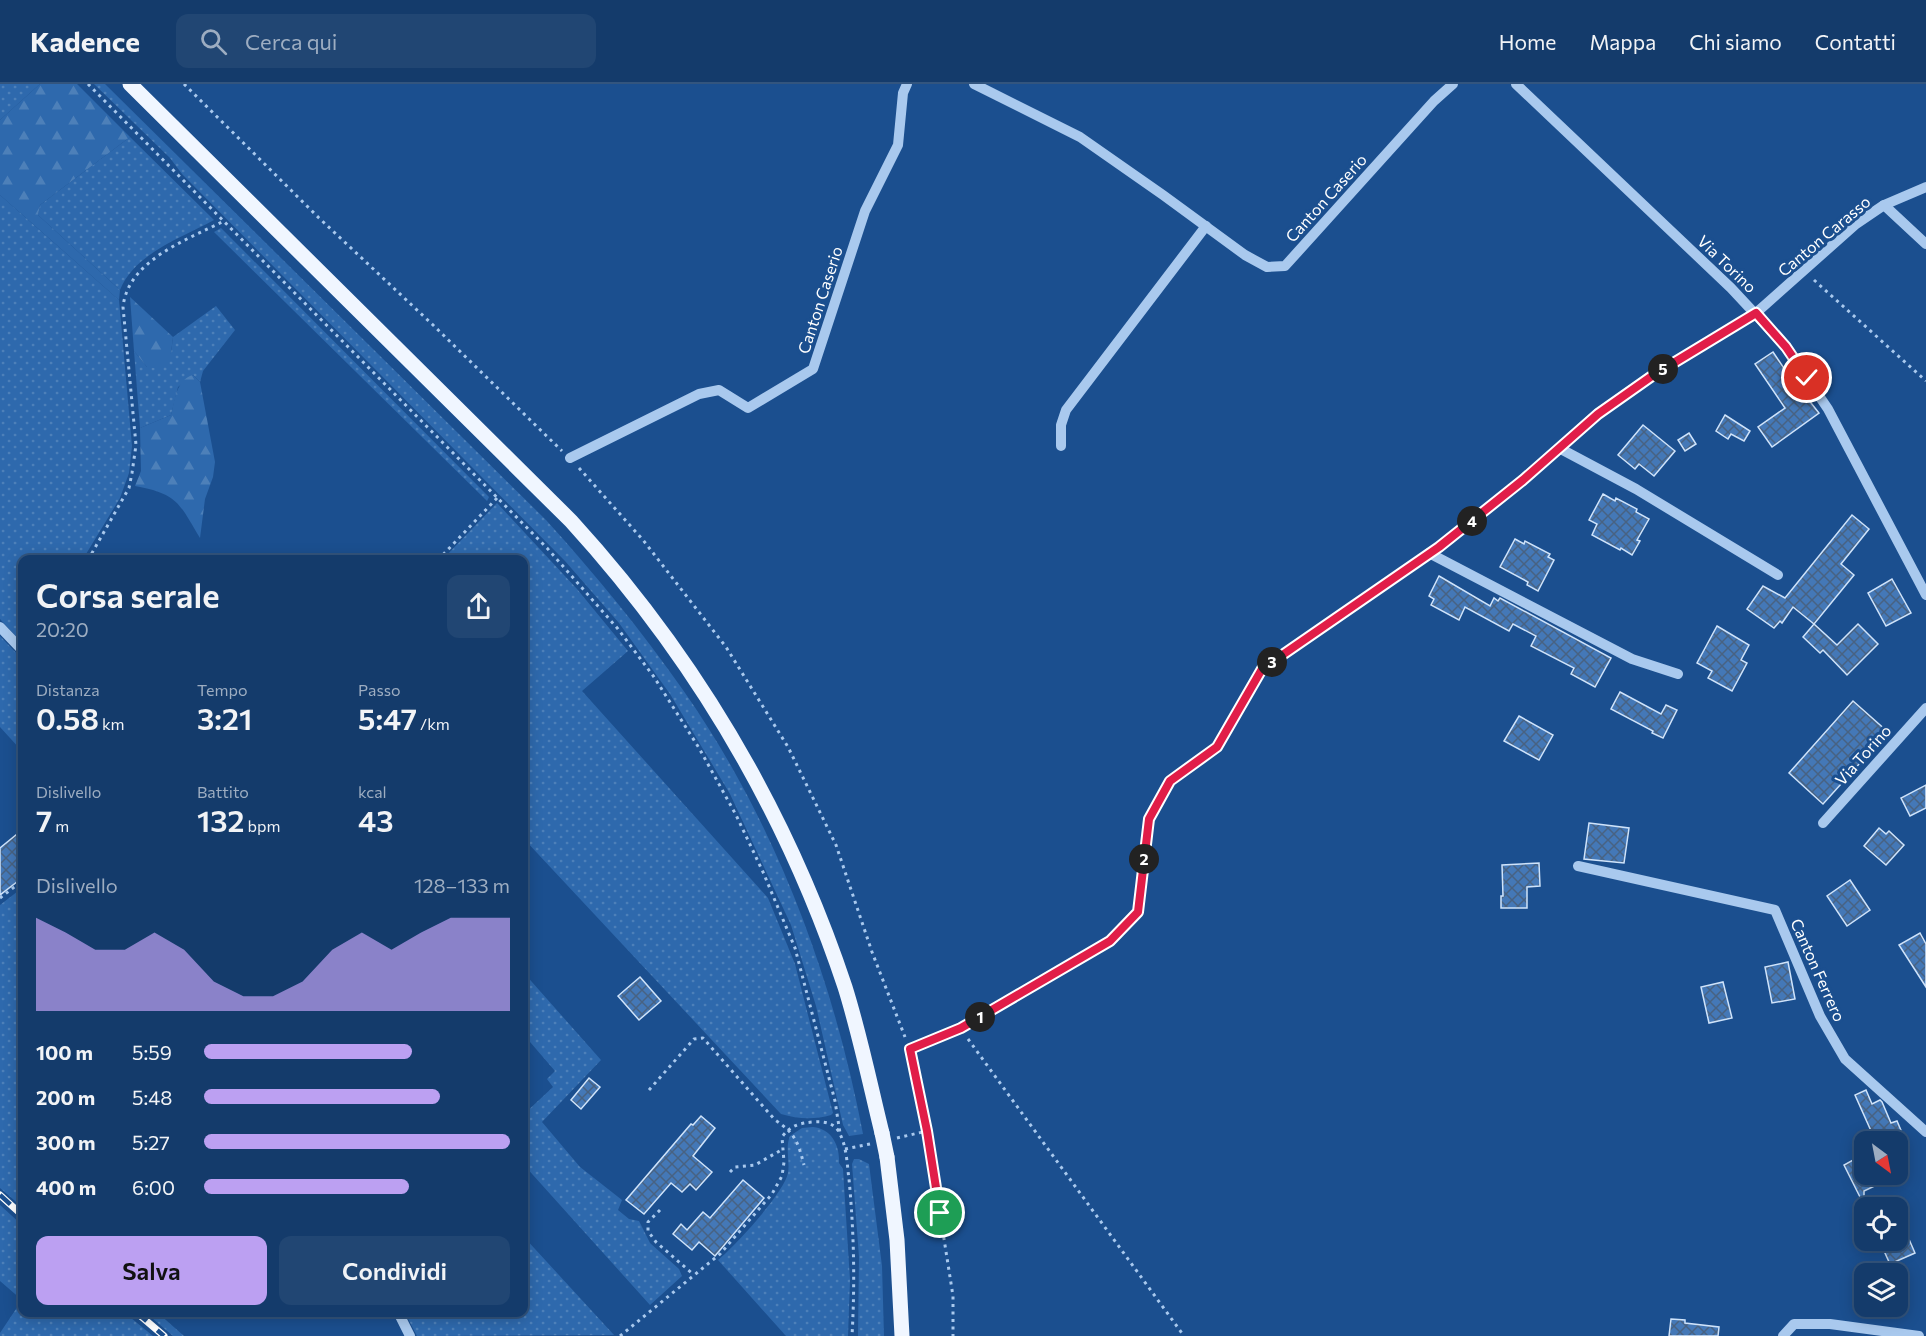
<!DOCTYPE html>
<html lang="it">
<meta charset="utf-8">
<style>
body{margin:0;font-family:Commissioner,sans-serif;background:#214673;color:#f1f3f6;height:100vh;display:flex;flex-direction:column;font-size:22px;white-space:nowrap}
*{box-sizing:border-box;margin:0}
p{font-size:20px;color:#9dadc1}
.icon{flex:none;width:33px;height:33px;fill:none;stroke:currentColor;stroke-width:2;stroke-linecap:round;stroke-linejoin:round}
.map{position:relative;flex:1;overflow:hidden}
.sheet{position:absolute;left:18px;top:471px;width:510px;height:762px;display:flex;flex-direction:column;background:#143b6b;border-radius:12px;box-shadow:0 3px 15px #0003,0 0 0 2px #33557e}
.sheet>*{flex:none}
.needle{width:39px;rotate:148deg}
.tools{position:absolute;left:1854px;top:1047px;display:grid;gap:12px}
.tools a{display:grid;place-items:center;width:54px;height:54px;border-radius:12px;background:#143b6b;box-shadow:0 3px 15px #0003,0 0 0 2px #33557e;font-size:30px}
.pin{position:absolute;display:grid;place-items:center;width:51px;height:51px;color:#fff;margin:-26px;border:3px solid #fff;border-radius:50%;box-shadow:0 2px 6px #0007}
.km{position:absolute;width:30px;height:30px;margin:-15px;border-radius:50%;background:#222;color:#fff;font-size:16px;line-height:30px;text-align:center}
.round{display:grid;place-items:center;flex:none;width:63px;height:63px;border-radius:12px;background:#214673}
.head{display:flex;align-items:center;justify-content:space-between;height:102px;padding:0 18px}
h1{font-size:33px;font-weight:600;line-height:45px}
.metrics{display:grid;grid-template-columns:repeat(3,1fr);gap:9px;height:102px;padding:6px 18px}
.metrics div{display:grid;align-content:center}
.metrics b{font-size:30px;font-weight:600}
.metrics small{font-size:16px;font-weight:400}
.metrics p{font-size:16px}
.chart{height:168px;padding:12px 18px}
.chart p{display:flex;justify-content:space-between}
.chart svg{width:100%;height:108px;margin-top:6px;fill:#bca0f2;opacity:.7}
.button{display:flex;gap:12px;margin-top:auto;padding:12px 18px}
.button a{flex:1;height:69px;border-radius:12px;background:#bca0f2;color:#111;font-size:24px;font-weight:600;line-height:69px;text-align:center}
.button a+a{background:#214673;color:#f1f3f6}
ul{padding:0 18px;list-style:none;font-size:20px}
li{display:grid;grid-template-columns:96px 72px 1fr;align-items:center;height:45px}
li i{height:15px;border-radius:8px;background:#bca0f2}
header{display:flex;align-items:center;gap:36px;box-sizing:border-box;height:84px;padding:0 30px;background:#143b6b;border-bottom:2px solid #33557e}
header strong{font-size:28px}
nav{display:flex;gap:33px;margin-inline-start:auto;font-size:21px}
.search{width:420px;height:54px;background:#214673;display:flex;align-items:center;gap:15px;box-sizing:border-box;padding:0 21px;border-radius:12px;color:#9dadc1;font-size:22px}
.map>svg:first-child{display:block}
.grass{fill:url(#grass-dots)}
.forest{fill:url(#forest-firs)}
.building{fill:url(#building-cross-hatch);stroke:#cfe3fa;stroke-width:1.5}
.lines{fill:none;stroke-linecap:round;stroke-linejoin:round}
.path{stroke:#a9c9ee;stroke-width:3;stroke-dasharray:3 4.5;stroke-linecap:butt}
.minor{stroke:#a9c9ee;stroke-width:10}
.major{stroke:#f0f6ff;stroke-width:15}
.rail-casing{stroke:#fff;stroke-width:7}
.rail{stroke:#1b4f8f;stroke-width:4.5;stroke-dasharray:14;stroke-linecap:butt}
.major-bridge{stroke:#f0f6ff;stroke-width:15}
.route-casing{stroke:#fff;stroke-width:12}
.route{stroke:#e11d48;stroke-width:8}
.labels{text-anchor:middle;stroke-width:6;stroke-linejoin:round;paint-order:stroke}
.street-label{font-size:16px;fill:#fff;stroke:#1b4f8f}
</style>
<header>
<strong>Kadence</strong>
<div class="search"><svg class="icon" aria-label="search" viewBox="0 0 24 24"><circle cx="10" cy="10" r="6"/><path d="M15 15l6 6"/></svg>Cerca qui</div>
<nav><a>Home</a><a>Mappa</a><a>Chi siamo</a><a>Contatti</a></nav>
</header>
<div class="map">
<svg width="1926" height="1252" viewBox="0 0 1926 1252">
<defs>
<pattern id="grass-dots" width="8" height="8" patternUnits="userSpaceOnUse" patternTransform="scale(1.5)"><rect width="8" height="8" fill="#2e69ad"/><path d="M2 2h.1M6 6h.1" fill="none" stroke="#4d80b9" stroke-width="1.8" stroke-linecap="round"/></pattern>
<pattern id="forest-firs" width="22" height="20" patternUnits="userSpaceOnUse" patternTransform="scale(1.5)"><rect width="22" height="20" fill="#2e69ad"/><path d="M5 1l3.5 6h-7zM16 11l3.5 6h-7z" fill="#4d80b9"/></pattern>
<pattern id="building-cross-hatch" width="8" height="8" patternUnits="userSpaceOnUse" patternTransform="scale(1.5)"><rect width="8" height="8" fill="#4478b7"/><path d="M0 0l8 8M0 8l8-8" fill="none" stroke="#486282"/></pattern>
</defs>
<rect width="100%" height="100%" fill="#1b4f8f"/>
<g class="grass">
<path d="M0,0H40L0,36Z"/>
<path d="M94,0H105L546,436C595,490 641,546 683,606C775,737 833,893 863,1050L849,1052L843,1041L816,922L791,841L730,710L670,610L619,539L565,477L182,90L170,74Z"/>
<path d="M130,53L214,136C181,154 135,169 120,206L38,131L40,121Z"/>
<path d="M0,111L119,216L132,362L129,389L120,414L83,475L22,476V559L0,535Z"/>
<path d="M221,144L489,413L487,417L214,148Z"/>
<path d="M216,222L235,246L203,287L200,298L193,291L178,303L171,331L140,344L134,267L147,283L171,269L173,253Z"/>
<path d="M497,419L577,505L628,567L582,607L768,814L795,880L833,1029L831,1031C814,1036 798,1035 781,1030L524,755V476L443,475Z"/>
<path d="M0,552L22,575V663L20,665L0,643Z"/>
<path d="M22,804V1123L0,1104V821Z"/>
<path d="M524,889L601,976L542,1038L580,1083L622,1116L618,1126L629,1135L639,1137L650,1159L679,1185L682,1192L650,1221L524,1081V1030L553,1003L547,995L555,987L524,951Z"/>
<path d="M813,1043C832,1045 840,1062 839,1079L843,1085L850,1196L848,1252H786L718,1176C735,1162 784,1109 788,1089C790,1077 785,1063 790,1052L802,1044Z"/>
<path d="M854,1075H859L869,1080L882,1182L884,1252H858L859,1173L852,1080Z"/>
<path d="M0,1121L22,1141V1228L125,1229L153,1252H0V1249L22,1216L0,1197Z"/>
<path d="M524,1153L614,1251L417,1252L405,1229L524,1228Z"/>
<path d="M146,1229H158L184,1252H173Z"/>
</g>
<g class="forest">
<path d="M40,0H77L130,53L40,121L38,131L120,206L119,216L0,111V36Z"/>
<path d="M130,213L173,253L171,269L165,280L154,284L147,283L134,267Z"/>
<path d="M193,291L200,298L215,378L213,393L205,415L200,454C179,419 178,410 135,402L141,387L140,344L171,331C175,316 176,296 193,291Z"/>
</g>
<g class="building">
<path d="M1773,268L1802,311L1804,310L1819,329L1772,363L1758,343L1785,324L1755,280Z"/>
<path d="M1725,331L1750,347L1744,357L1731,350L1728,355L1716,347Z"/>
<path d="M1643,341L1675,367L1654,392L1639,380L1635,385L1618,371Z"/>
<path d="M1689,349L1696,360L1685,367L1678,356Z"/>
<path d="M1603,410L1615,417L1616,414L1637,425L1636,428L1649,435L1637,456L1640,457L1632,471L1621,464L1620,466L1592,451L1597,440L1589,436Z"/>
<path d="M1852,431L1869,445L1841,480L1854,491L1814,540L1793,523L1782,539L1780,537L1774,544L1747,525L1763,502L1785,514Z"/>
<path d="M1515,455L1524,460L1525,457L1550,470L1548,473L1554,476L1538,507L1527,501L1528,498L1500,483Z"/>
<path d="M1439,492L1490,522L1494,514L1498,517L1500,514L1611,574L1595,603L1571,590L1574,584L1531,562L1536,552L1513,540L1509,547L1465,523L1459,536L1431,521L1434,515L1429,512Z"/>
<path d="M1892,495L1911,529L1886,542L1868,509Z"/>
<path d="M1814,540L1837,561L1858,540L1878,560L1847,591L1823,566L1820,569L1803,553Z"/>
<path d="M1717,542L1749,561L1741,576L1747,579L1732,607L1708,594L1712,587L1697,579Z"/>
<path d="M1620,608L1661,630L1666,621L1677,626L1663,654L1652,649L1653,647L1611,625Z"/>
<path d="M1853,617L1888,648L1823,720L1789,689Z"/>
<path d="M1519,632L1553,651L1539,676L1504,657Z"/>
<path d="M1926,701V724L1910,732L1901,714Z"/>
<path d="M1589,739L1629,744L1624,779L1584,775Z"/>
<path d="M1879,744L1886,750L1889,747L1904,761L1886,781L1864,762Z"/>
<path d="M22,746V794L0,811V764Z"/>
<path d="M1539,779L1540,802L1527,803V824H1501V812H1503L1502,781Z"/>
<path d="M1850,796L1870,826L1847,842L1827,812Z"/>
<path d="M1920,849L1926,860V903L1899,861Z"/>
<path d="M1788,878L1795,915L1772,919L1765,883Z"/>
<path d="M640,893L661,917L639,936L618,912Z"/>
<path d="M1723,898L1732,934L1709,939L1701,903Z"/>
<path d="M589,994L600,1003L581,1025L571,1016Z"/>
<path d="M1866,1006L1872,1020L1880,1016L1882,1018L1891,1039L1897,1037L1906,1058H1876L1855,1011Z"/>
<path d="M701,1032L715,1044L693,1072L712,1088L696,1106L690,1100L682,1108L671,1099L644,1130L626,1116L691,1040L693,1041Z"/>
<path d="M1864,1070V1090H1874L1879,1100L1864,1107V1121L1844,1081Z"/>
<path d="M743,1096L764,1114L715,1172L699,1158L692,1166L673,1150L681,1140L687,1146L703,1128L710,1134Z"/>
<path d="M1898,1130L1915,1169L1890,1180L1879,1156H1898Z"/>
<path d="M1671,1235L1685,1236V1239L1719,1243L1718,1252H1669Z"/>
</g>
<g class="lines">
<g class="path">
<path d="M88,0L547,464L618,545L654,593L699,664L736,731L763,788L795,864L835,1017L840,1049"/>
<path d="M184,0L319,134L433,241L562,367"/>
<path d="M1814,196L1926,297"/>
<path d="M579,384L643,456L726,563L788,663L836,761L872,868L905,953"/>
<path d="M88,476L129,404L132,389L136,361L123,223C128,176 187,156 224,137"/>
<path d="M438,476L498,413"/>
<path d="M0,814L22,797"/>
<path d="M968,955L1184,1252"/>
<path d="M912,976L927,1047L953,1212V1252"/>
<path d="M649,1006L694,955L703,954L775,1036C795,1049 798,1058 804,1081"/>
<path d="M897,1054L927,1047"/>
<path d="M845,1065L870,1060"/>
<path d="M730,1088L735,1083L755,1081L783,1065"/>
<path d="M660,1126L648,1138V1147L656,1158L694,1191"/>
<path d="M620,1252L720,1170L772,1110L782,1092L784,1078L782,1053C790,1042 799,1039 813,1038C825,1037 835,1039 840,1050C847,1064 847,1081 849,1095C854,1148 855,1199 852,1252"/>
</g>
<g class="minor">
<path d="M974,0L1080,53L1163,111L1245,171L1267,183L1285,182L1434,17L1453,0"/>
<path d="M1516,0L1731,204L1786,263L1828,325L1926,511"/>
<path d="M1884,121L1926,160"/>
<path d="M1061,362V341L1066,326L1206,142"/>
<path d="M1559,364L1636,405L1778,491"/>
<path d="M570,374L699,310L719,306L748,324L813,285L865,127L898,61L903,9L907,0"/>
<path d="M1429,469L1632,575L1678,590"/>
<path d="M0,543L22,566"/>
<path d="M1823,739L1926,624"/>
<path d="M1578,782L1775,826L1820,932L1845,975L1926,1048"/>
<path d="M910,965L961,944L1110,857L1138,828L1149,735L1170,697L1217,663L1262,585L1439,463L1523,396L1597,330L1651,292L1756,229L1856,140L1884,121L1926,103"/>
<path d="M398,1228L410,1252"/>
<path d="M1783,1252L1794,1240H1830L1919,1252"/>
</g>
<g class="major">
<path d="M130,0L571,437C695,573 787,729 845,903C860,951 870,1000 882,1049"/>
<path d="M887,1073L897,1156L902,1252"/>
</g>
<g class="rail-casing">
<g id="rail">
<path d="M0,1111L22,1131"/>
<path d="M136,1228L164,1252"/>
</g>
</g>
<use href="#rail" class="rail"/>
<path class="major-bridge" d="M882,1049L887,1073"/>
</g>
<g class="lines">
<g class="route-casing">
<path id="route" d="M940,1129L927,1047L910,965L961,944L1110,857L1138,828L1149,735L1170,697L1217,663L1262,585L1439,463L1523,396L1598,330L1652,292L1756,229L1786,263L1807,294"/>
</g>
<use href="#route" class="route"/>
</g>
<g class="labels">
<g class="street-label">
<text transform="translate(1326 114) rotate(-48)" y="6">Canton Caserio</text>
<text transform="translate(1824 152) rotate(-40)" y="6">Canton Carasso</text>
<text transform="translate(1727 180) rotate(44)" y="6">Via Torino</text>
<text transform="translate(820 216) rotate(-72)" y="6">Canton Caserio</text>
<text transform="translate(1863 671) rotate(-48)" y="6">Via Torino</text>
<text transform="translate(1818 886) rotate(66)" y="6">Canton Ferrero</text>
</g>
</g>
</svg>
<div class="tools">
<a><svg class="needle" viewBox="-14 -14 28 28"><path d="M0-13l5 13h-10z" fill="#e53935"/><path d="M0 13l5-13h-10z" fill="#9dadc1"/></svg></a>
<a><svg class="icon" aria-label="locate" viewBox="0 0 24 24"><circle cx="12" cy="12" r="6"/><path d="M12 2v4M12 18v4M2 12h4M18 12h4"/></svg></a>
<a><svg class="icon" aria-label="layers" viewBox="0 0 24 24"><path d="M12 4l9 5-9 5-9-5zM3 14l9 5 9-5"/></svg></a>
</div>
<div class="pin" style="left:940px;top:1129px;background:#1e9e55"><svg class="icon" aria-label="arrive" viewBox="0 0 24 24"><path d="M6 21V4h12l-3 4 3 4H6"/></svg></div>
<div class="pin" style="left:1807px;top:294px;background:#d93025"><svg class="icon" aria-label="check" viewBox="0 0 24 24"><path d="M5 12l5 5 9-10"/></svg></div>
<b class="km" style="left:980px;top:933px">1</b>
<b class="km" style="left:1144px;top:775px">2</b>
<b class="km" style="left:1272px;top:578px">3</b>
<b class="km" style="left:1472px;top:437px">4</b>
<b class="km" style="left:1663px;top:285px">5</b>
<section class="sheet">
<div class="head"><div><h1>Corsa serale</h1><p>20:20</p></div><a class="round"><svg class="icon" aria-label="share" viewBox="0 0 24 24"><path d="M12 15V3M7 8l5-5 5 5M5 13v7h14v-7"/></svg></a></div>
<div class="metrics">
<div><p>Distanza</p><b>0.58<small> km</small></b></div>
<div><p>Tempo</p><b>3:21</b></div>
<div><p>Passo</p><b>5:47<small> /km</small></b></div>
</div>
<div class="metrics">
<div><p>Dislivello</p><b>7<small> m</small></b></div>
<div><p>Battito</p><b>132<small> bpm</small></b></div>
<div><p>kcal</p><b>43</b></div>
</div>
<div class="chart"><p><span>Dislivello</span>128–133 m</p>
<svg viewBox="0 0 160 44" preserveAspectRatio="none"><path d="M0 44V6L10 12L20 19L30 19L40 12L50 19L60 32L70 38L80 38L90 32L100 19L110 12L120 19L130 12L140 6L150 6L160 6V44z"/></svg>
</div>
<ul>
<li><b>100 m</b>5:59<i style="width:68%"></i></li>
<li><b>200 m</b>5:48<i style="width:77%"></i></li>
<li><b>300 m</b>5:27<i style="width:100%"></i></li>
<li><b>400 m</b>6:00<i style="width:67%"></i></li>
</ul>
<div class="button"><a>Salva</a><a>Condividi</a></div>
</section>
</div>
